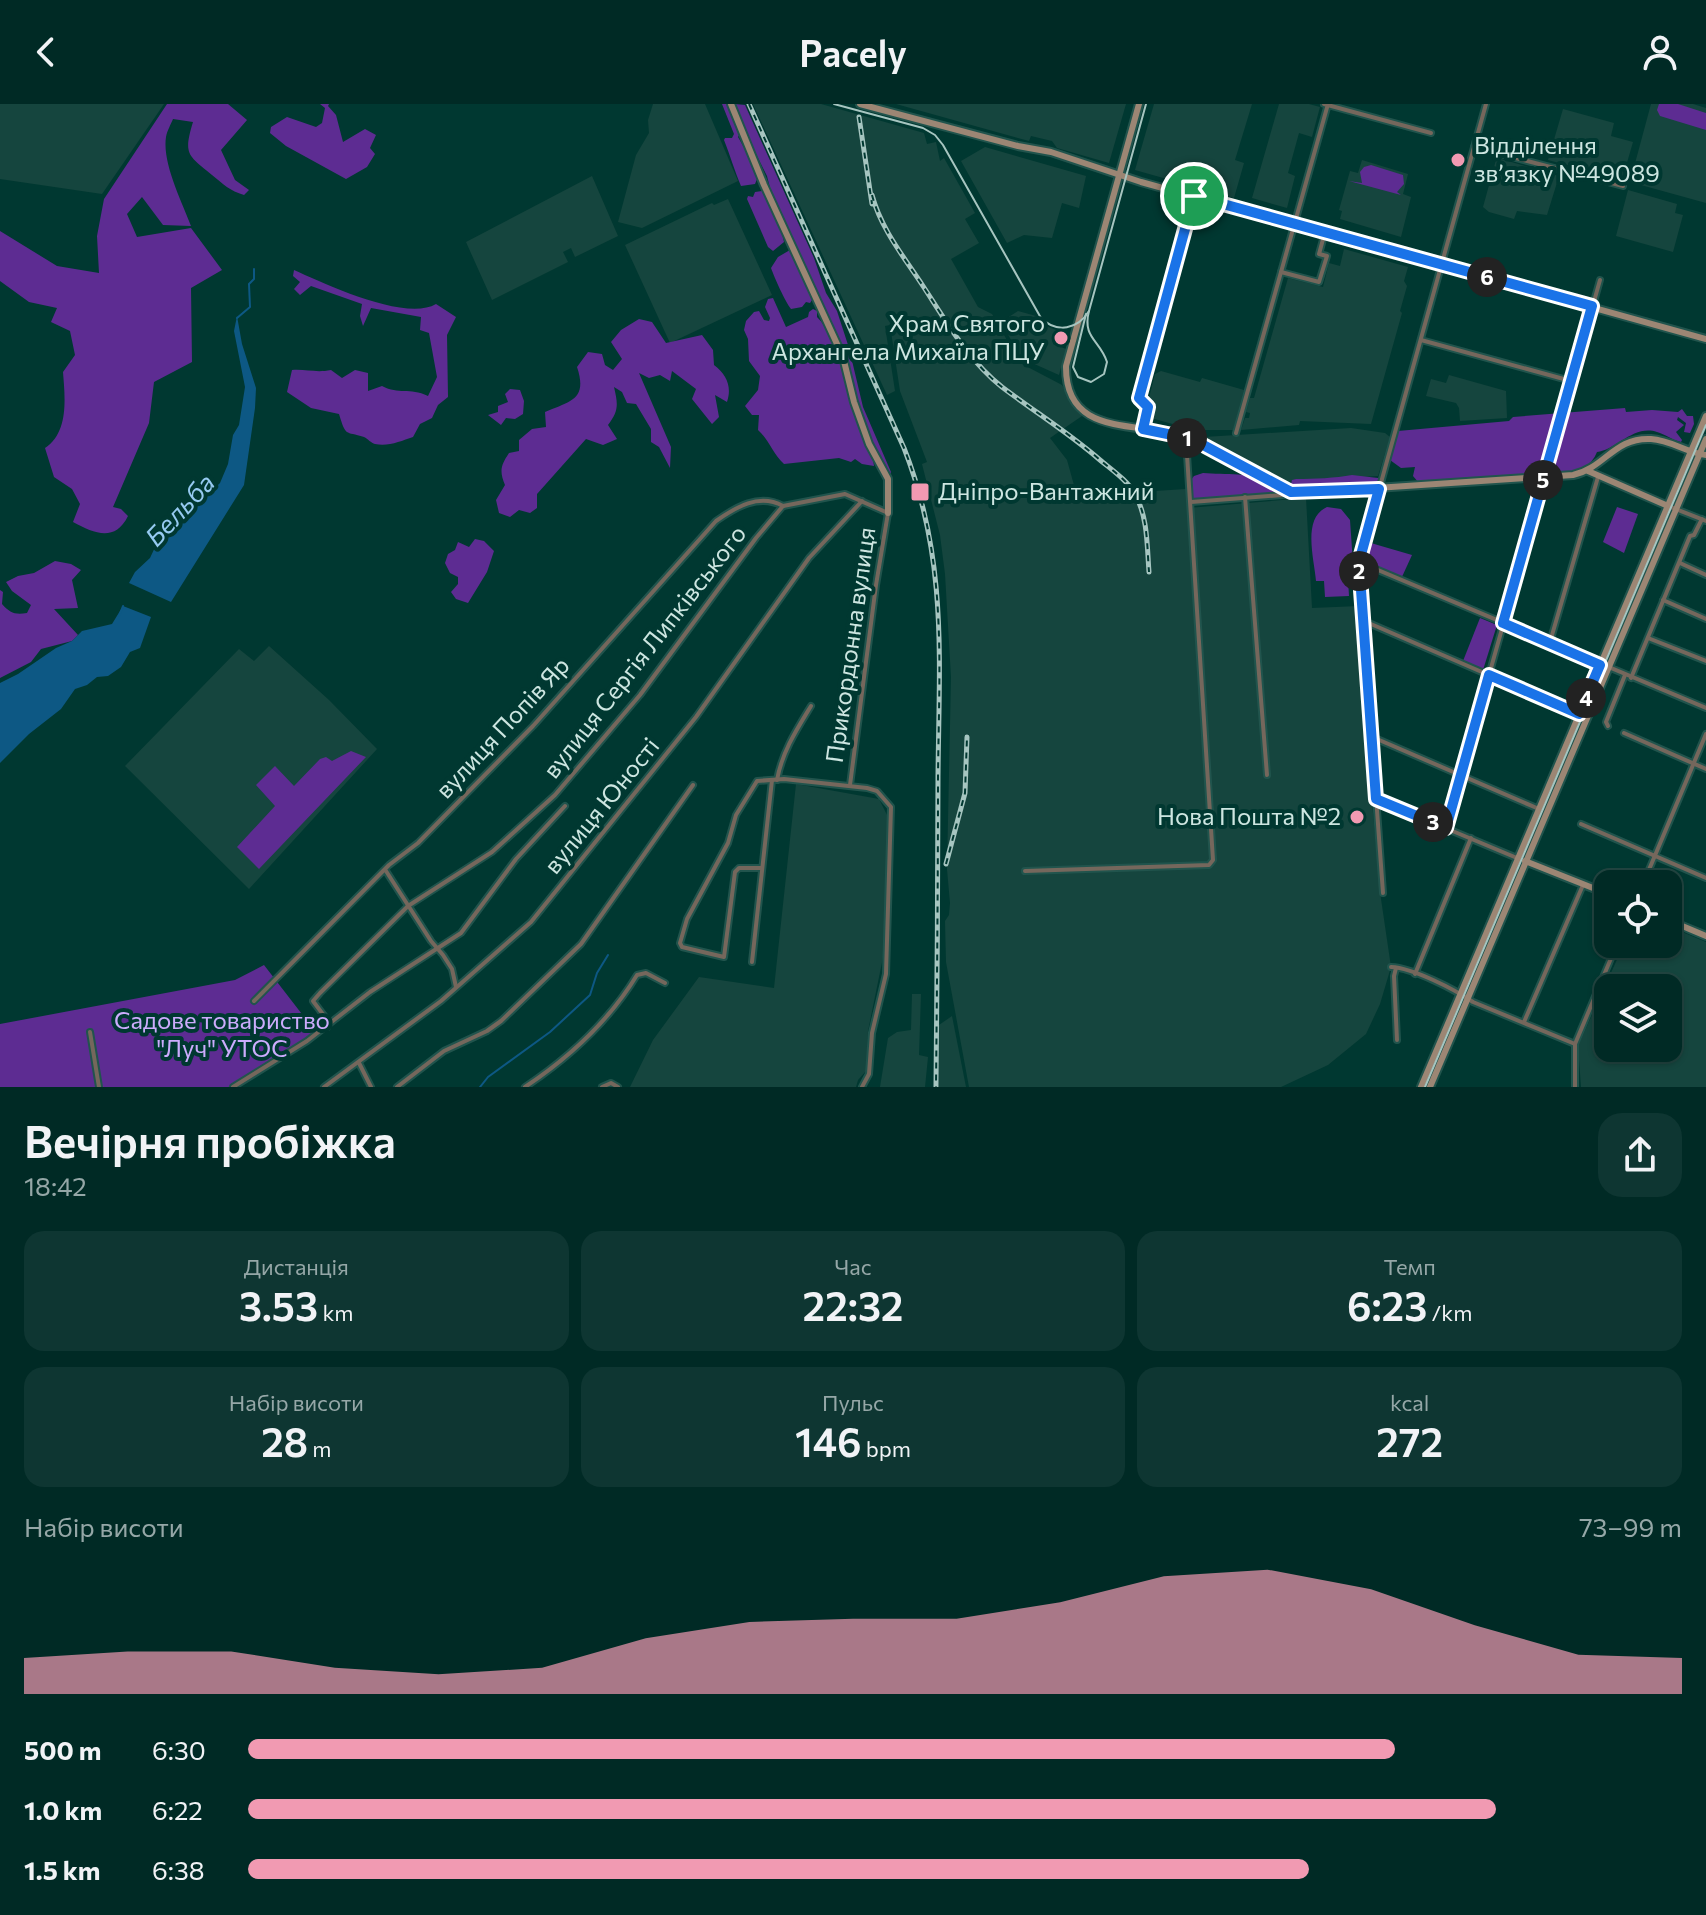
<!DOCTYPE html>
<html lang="uk">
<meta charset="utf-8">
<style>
body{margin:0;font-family:Commissioner,sans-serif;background:#0e3632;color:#f1f3f6;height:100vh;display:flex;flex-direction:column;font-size:30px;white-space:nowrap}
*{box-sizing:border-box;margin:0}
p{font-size:26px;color:#95a7a7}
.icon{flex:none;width:44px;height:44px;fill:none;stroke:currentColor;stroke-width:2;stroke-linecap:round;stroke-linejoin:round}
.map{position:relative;height:983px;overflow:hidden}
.side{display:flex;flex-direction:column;background:#002a25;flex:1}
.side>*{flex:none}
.buttons{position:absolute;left:1594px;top:766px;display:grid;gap:16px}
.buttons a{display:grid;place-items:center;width:88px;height:88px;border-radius:16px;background:#002a25;box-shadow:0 2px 6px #0004,0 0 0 2px #224642;font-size:40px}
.pin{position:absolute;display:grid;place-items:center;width:68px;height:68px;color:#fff;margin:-34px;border:4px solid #fff;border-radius:50%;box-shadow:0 2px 8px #0007}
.km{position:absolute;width:40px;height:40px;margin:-20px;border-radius:50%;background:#222;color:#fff;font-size:22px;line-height:40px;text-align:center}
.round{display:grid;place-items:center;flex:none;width:84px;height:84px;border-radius:24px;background:#0e3632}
.summary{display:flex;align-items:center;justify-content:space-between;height:136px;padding:0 24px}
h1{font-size:44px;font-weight:600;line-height:60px}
.metrics{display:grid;grid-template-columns:repeat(3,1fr);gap:12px;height:136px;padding:8px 24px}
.metrics div{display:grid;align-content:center;border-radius:20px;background:#0e3632;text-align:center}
.metrics b{font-size:40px;font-weight:600}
.metrics small{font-size:22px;font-weight:400}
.metrics p{font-size:22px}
.chart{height:224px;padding:16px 24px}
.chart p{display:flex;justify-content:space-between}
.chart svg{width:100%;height:144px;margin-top:8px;fill:#f19ab2;opacity:.7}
ul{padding:0 24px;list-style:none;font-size:26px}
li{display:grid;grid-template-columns:128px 96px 1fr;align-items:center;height:60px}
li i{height:20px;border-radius:10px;background:#f19ab2}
header{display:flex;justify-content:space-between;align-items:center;height:104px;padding:0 24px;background:#002a25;font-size:36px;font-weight:600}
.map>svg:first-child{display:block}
.built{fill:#15453e;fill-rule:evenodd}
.green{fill:#5d2c92}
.water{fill:#0d5884}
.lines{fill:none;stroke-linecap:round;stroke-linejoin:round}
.stream{stroke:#0d5884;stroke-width:2}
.street-casing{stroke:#21544d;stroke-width:8}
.secondary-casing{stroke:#21544d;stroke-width:10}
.street{stroke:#75675c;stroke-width:4}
.secondary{stroke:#9c8674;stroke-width:6}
.tram{stroke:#a6c5c0;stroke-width:2}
.rail-casing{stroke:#a6c5c0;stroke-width:5}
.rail{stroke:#003831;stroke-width:2;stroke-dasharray:6;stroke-linecap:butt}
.route-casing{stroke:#fff;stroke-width:16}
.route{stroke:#1a73e8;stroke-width:10}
.poi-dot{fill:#f19ab2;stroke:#003831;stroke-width:3}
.labels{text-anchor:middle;stroke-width:8;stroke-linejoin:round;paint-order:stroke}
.poi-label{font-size:24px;fill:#cde6e1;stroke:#003831;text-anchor:start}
.street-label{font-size:24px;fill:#cde6e1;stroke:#003831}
.park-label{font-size:24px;fill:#ccacfd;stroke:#003831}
.water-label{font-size:26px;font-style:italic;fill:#96caf1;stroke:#003831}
</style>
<header><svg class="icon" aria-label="back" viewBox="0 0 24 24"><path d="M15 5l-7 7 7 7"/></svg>Pacely<svg class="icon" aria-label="person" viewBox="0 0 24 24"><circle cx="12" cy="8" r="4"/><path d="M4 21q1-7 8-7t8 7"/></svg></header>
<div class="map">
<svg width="1706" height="983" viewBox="0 0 1706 983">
<rect width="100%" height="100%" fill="#003831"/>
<g class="built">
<path d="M0,0H164L102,90L0,75Z"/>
<path d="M653,0H705L738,77L642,124L618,118L636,51L649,29L648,16Z"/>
<path d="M753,0H821L924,29L927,40L936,38L940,57L944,54L975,109L965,115L979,139L951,155L978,203L992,210L1020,259L1062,281L1082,312L1050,334L1067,356L1077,392L1186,385L1188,404L1306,394L1312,504L1359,502L1366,634L1381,795L1391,863L1380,900L1366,930L1328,961L1281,983H969L946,858L945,817L949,811L950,799L947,765L951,573L945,470L940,431L922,360L927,358L900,287L890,221L885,222L895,287L887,291Z"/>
<path d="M896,0H1126L1109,59L1057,44L1052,37L1031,32L1029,37Z"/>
<path d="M1154,0H1252L1235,56L1244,59L1234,94L1135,66Z"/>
<path d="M1279,0H1309L1320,3L1312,33L1299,29L1288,69L1295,72L1287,104L1252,94Z"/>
<path d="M1651,0H1693L1706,4V99L1630,78Z"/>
<path d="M1563,5L1614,19L1611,32L1633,38L1622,76L1548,56Z"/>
<path d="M985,43L1086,72L1079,104L1062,99L1052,134L1024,131L1007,139L961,57Z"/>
<path d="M1501,55L1559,72L1547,111L1517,107L1514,115L1489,108L1483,103L1496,56Z"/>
<path d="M1362,56L1408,70L1403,90L1411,93L1401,133L1340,115L1342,107L1339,106L1350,67L1358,69Z"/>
<path d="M592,72L618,132L575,153L571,144L563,148L568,158L492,196L466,138Z"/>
<path d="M1628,86L1677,100L1675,109L1683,111L1673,148L1616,132Z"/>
<path d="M728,95L772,191L670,239L625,141L712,99L714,101Z"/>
<path d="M1344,145L1408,163L1404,177L1407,182L1400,207L1402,209L1371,320L1300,317L1299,321L1241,326L1245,314H1249L1250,309L1246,308L1250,294H1254L1288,174L1323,183L1329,159L1340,162Z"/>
<path d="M1018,207L1036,212L1046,222L1056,226L1053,240L1066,245L1059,271L1021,254L1001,218Z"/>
<path d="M1161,267L1200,278L1202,274L1244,286L1233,326H1194L1151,314L1154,300L1148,298L1155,270Z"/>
<path d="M1449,271L1506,287L1507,314L1460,317L1459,304L1456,299L1426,292L1431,275L1446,279Z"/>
<path d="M1351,324L1385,329L1390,333L1378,372L1284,378L1205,337L1204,333Z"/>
<path d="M269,542L329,596L377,645L249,785L125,662L239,545L254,557Z"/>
<path d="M796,680L879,695L890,717L887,834L868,927L867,966L858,976L856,983H630L653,936L699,873L774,884Z"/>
<path d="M1668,822L1706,838V983H1581L1578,942L1624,840H1668ZM1608,884H1668V944H1608Z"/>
<path d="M912,890H921L919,951L928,953L925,983H880L888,934L897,928L911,926Z"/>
<path d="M952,912L966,983H939V921Z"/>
</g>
<g class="green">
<path d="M167,0H228L247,16L221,46L235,76L249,86L244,91C230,87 223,80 212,71C188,51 183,51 193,18L173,15C171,20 167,27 166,33C162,59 182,98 191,122L163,121L142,93L127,110L137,133L191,124L222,166L191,184L192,258L154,278L149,319L113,403L121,405L128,412C115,438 95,430 73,418L80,400L72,385L54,373L45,344C69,328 65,294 63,268L75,251L70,227L51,218L57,204L29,198L0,177V127L57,162L99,169L97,132L104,95Z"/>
<path d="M320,0H329L328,2L336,11L343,38L365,25L376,31L370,44L375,50L367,63L346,75L286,42L270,29L271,23L287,13L316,23L322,19L325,4Z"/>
<path d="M722,0H728L740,29L738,33L753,59L757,75L755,80L741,82C735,68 730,51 724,36L725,34H732L734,30Z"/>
<path d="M735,0L745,1L814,154L826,189L837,207L849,244L863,303L891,368L890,371L872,339L857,300L847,256L771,88L767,72L752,42Z"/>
<path d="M1659,0H1678L1706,9V26L1660,12L1657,6Z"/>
<path d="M1371,61L1403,71L1404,80L1397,88L1401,91L1349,77L1362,79L1360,68L1364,63Z"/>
<path d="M762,87L781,124L784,138L773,147L768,143L747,95L748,92L753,93L755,88Z"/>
<path d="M790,146L814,193L810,199L806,198L802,203L791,205C785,197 775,175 771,164L778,153Z"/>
<path d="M294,166C325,180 406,218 436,200L456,213L447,231L448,293L438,301L432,314L420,320L413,333C401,337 388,343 375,340C371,339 368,335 364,333C345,327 346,333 339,310L311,304L287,288L292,266C306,265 316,269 331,266L342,274L355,266L368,269V287L382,282C399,291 409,283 428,292L437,273L429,229L420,226L421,213L371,204L363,222L360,212L362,200L311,182L300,191L294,185L300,178L293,172Z"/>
<path d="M773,194L786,223L808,213L809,208L813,205L817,207V213C840,235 847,291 859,322C864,335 873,348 874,362L862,360L855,355L851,358L839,354L784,360C772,349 770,337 758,326L759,311H752L745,302L758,286L760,272L749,257L748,235L744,226L746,217L754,208L759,207L764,216L769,217L770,214L765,203L768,195Z"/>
<path d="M639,215L652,218L666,239L702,231L713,246L714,261C727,271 732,283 727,298L715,291L719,313L712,320L692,295L696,285L672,267L670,277L660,271L649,274L639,269L671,343L670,364L659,343L651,338V325L636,300L627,299L622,288L614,283C618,300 619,307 608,321L617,335L603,341L586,335L537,390V404L530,409L519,406L510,413L499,409L496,396L505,381C499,367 501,361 509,349L519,347V336L532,325L546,323L545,308C570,297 588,296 577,263L588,248L602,250L605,261L613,266L622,255L611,238L621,226Z"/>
<path d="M510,285L520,286L524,297L523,310L515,315L506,314L501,321L488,311L498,308V302L508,298L505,290Z"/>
<path d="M1625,304L1626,308L1652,306L1678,308L1682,305L1687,312H1693L1694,320L1690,329L1684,328L1686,319L1678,313L1677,316L1684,321L1676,328L1682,336L1681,338C1672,336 1665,330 1657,328C1634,320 1616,346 1597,348C1590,367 1567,373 1550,367L1552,352L1546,353L1542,370L1419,379L1413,372L1415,363L1401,364L1390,356L1398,327L1509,317L1513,313Z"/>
<path d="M1203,369C1226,371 1253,368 1274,379L1277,389L1273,394L1260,395L1249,390L1240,396L1196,400L1192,396L1191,376L1194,372Z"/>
<path d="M1352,371L1378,374V383C1357,393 1313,390 1290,384L1292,376L1296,375C1315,375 1335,374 1352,371Z"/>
<path d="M1327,403L1341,405L1350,416L1354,474L1348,475L1349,492L1325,493L1324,477H1316C1314,454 1302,414 1327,403Z"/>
<path d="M1617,403L1638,410L1624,449L1603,438Z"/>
<path d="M475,435L484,437L494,447L487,468L468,499L456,495L451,488L458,480V473L450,469L445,459L448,450L455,446L458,438L469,443Z"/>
<path d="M1364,437L1412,451L1401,475L1359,458Z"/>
<path d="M55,457L71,460L81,466L72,476L78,504L54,505L78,531L72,537L41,545L31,558L0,574V486L3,488L2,500C10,509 15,511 27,509L31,501L12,487L6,478L18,472L34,469Z"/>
<path d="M1480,514L1497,521L1483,566L1463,557Z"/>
<path d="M351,647L366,653L259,765L237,743L275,702L256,681L275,662L294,682L320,655L326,653L332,657Z"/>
<path d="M264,861L315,927L267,963L233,983H0V920L235,876Z"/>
</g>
<g class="water">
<path d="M237,212L242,240L256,284L255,304L244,381L171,498L129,479L135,468L150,454L164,424L194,405L220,379L228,360L233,331L239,321L245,283L234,227Z"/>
<path d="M123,502L151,513L140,544L130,548L121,563L108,572L97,573L87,581L75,585L61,605L29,630L0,659V579L18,570L56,544L72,537L82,527L112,520Z"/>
</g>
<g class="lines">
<g class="stream">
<path d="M237,214L250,203L249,180L254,175V165"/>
<path d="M119,512L123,502"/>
<path d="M480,983L488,973L550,928L590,891L597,869L608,851"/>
</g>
<g class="street-casing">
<g id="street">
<path d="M1324,0L1431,29"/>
<path d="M1474,43L1623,82"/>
<path d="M1281,168L1319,178L1327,152L1319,150L1325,128"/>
<path d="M1421,236L1571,277"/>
<path d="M1143,325L1148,303L1139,294L1194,92"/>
<path d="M1236,329L1328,0"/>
<path d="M1245,393L1267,671"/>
<path d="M1191,398L1296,390"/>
<path d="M783,402L845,390L888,409L876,481L850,681"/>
<path d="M1668,402L1706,417"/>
<path d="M1359,458L1706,604"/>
<path d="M1680,459L1706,471"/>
<path d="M1663,496L1706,515"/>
<path d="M1364,517L1579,610"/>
<path d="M1648,534L1706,557"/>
<path d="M1550,538L1598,373"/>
<path d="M1631,574L1690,432L1694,431L1702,415"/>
<path d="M1608,622L1606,618L1608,613L1625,571"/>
<path d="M1624,629L1706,665"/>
<path d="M1370,632L1539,705"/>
<path d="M777,676C782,648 797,625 811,602"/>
<path d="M1376,695L1517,754"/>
<path d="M1581,720L1706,774"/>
<path d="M1446,724L1600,176"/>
<path d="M761,764H739L735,768L724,853L682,843L680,839L687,815L728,739L736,711L757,677L784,675L867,684L877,687L891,703L886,870L872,929L869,970L862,983"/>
<path d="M386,767L431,837L443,851L452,865L456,883"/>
<path d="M1025,767L1209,761L1213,756L1186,335"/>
<path d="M1643,780L1706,630"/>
<path d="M1383,789L1359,458L1486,0"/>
<path d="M752,858L772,676"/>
<path d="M1391,863C1413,864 1454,885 1473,898L1575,940"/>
<path d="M1396,864L1394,872L1397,936"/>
<path d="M1415,870L1471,734"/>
<path d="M254,897L389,761L418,739L533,622L716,417C736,403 759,389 783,402"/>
<path d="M1524,918L1583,781"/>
<path d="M327,923L328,917L313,897L320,889L408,802L492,748L555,691L640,591L756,434L783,402"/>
<path d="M90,928L99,983"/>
<path d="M359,959L371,983"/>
<path d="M233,983L307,937L370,888L461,829L516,755L565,702"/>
<path d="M324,983L441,897L531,818L696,613L809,454L862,397"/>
<path d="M397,983L444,947L487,927L501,917L581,840L693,681"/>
<path d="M525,983C570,953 609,917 637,871L646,869L665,879"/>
<path d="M602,983L611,979L618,983"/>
<path d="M1575,983V940L1617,840"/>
</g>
</g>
<g class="secondary-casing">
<g id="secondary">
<path d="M731,0L764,81L843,253L854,298L869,340L888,375V409"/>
<path d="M860,0L1018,42L1051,48L1141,78L1706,235"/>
<path d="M1139,0L1066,262C1065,337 1143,315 1190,335C1222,349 1253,369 1284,385L1301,389L1573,371C1605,364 1614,333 1651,335C1671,336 1687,349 1706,351"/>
<path d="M1588,367L1668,402"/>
<path d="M1525,757L1608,790"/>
<path d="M1668,816L1706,832"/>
<path d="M1421,983L1706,312"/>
<path d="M1430,983L1706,335"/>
</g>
</g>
<use href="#street" class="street"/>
<use href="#secondary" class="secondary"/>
<g class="tram">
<path d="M834,0L923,24L935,31L943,41L1041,214C1057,230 1078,225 1089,207L1146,0"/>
<path d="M1086,210L1073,263L1078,273L1091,278L1104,270L1107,258C1100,236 1082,234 1089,207"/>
<path d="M1425,983L1706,321"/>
</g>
<g class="rail-casing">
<g id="rail">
<path d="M749,0L904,344C948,456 939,556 938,673C938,776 937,880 936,983"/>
<path d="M859,13L872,100"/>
<path d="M872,91C881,125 904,153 923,182C946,217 968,256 1002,283C1035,308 1069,329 1100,356C1112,366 1128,377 1135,390C1148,413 1147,443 1149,468"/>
<path d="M946,760L965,689L967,633"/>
</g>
</g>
<use href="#rail" class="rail"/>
</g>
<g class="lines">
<g class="route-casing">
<path id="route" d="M1194,92L1592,202L1503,519L1600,561L1579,610L1489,571L1446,724L1376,695L1359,458L1379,385L1291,388L1192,335L1143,325L1148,303L1139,294Z"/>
</g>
<use href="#route" class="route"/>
</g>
<g class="poi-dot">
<circle cx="1458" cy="56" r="8"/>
<circle cx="1061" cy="234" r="8"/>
<rect x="910" y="378" width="20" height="20" rx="4"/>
<circle cx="1357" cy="713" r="8"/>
</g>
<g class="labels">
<g class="poi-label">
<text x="1474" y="50">Відділення<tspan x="1474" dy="28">зв’язку №49089</tspan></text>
<text x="1045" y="228" text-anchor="end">Храм Святого<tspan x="1045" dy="28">Архангела Михаїла ПЦУ</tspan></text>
<text x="938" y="396">Дніпро-Вантажний</text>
<text x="1341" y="721" text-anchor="end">Нова Пошта №2</text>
</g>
<g class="street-label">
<text transform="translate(851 541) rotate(-82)" y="8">Прикордонна вулиця</text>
<text transform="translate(645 548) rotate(-52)" y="8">вулиця Сергія Липківського</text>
<text transform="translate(503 624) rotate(-47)" y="8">вулиця Попів Яр</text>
<text transform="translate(602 702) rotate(-51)" y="8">вулиця Юності</text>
</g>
<g class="park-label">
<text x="222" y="925">Садове товариство<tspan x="222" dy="28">"Луч" УТОС</tspan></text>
</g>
<g class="water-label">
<text transform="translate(180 406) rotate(-47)" y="9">Бельба</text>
</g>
</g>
</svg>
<div class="buttons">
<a><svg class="icon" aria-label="locate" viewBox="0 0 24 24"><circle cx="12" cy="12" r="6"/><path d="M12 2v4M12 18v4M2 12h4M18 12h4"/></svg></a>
<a><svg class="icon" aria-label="layers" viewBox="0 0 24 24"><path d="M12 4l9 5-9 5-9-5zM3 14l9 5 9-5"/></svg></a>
</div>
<div class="pin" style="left:1194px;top:92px;background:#1e9e55"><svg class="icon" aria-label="arrive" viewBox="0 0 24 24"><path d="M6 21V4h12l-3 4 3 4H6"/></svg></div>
<b class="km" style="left:1187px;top:334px">1</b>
<b class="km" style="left:1359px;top:467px">2</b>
<b class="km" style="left:1433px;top:718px">3</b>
<b class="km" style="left:1586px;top:594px">4</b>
<b class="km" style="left:1543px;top:376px">5</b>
<b class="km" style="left:1487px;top:173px">6</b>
</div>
<section class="side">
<div class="summary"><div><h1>Вечірня пробіжка</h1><p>18:42</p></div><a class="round"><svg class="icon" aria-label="share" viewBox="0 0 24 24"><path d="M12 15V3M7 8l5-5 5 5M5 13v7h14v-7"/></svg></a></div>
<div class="metrics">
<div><p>Дистанція</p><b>3.53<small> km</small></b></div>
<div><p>Час</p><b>22:32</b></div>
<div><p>Темп</p><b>6:23<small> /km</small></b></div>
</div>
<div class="metrics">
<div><p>Набір висоти</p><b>28<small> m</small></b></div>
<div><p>Пульс</p><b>146<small> bpm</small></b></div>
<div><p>kcal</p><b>272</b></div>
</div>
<div class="chart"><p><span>Набір висоти</span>73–99 m</p>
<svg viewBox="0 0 160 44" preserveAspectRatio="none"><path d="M0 44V33L10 31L20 31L30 36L40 38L50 36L60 27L70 22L80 21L90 21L100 16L110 8L120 6L130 12L140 23L150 32L160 33V44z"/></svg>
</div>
<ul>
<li><b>500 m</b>6:30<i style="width:80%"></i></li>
<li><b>1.0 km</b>6:22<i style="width:87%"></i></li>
<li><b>1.5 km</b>6:38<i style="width:74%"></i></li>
</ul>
</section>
